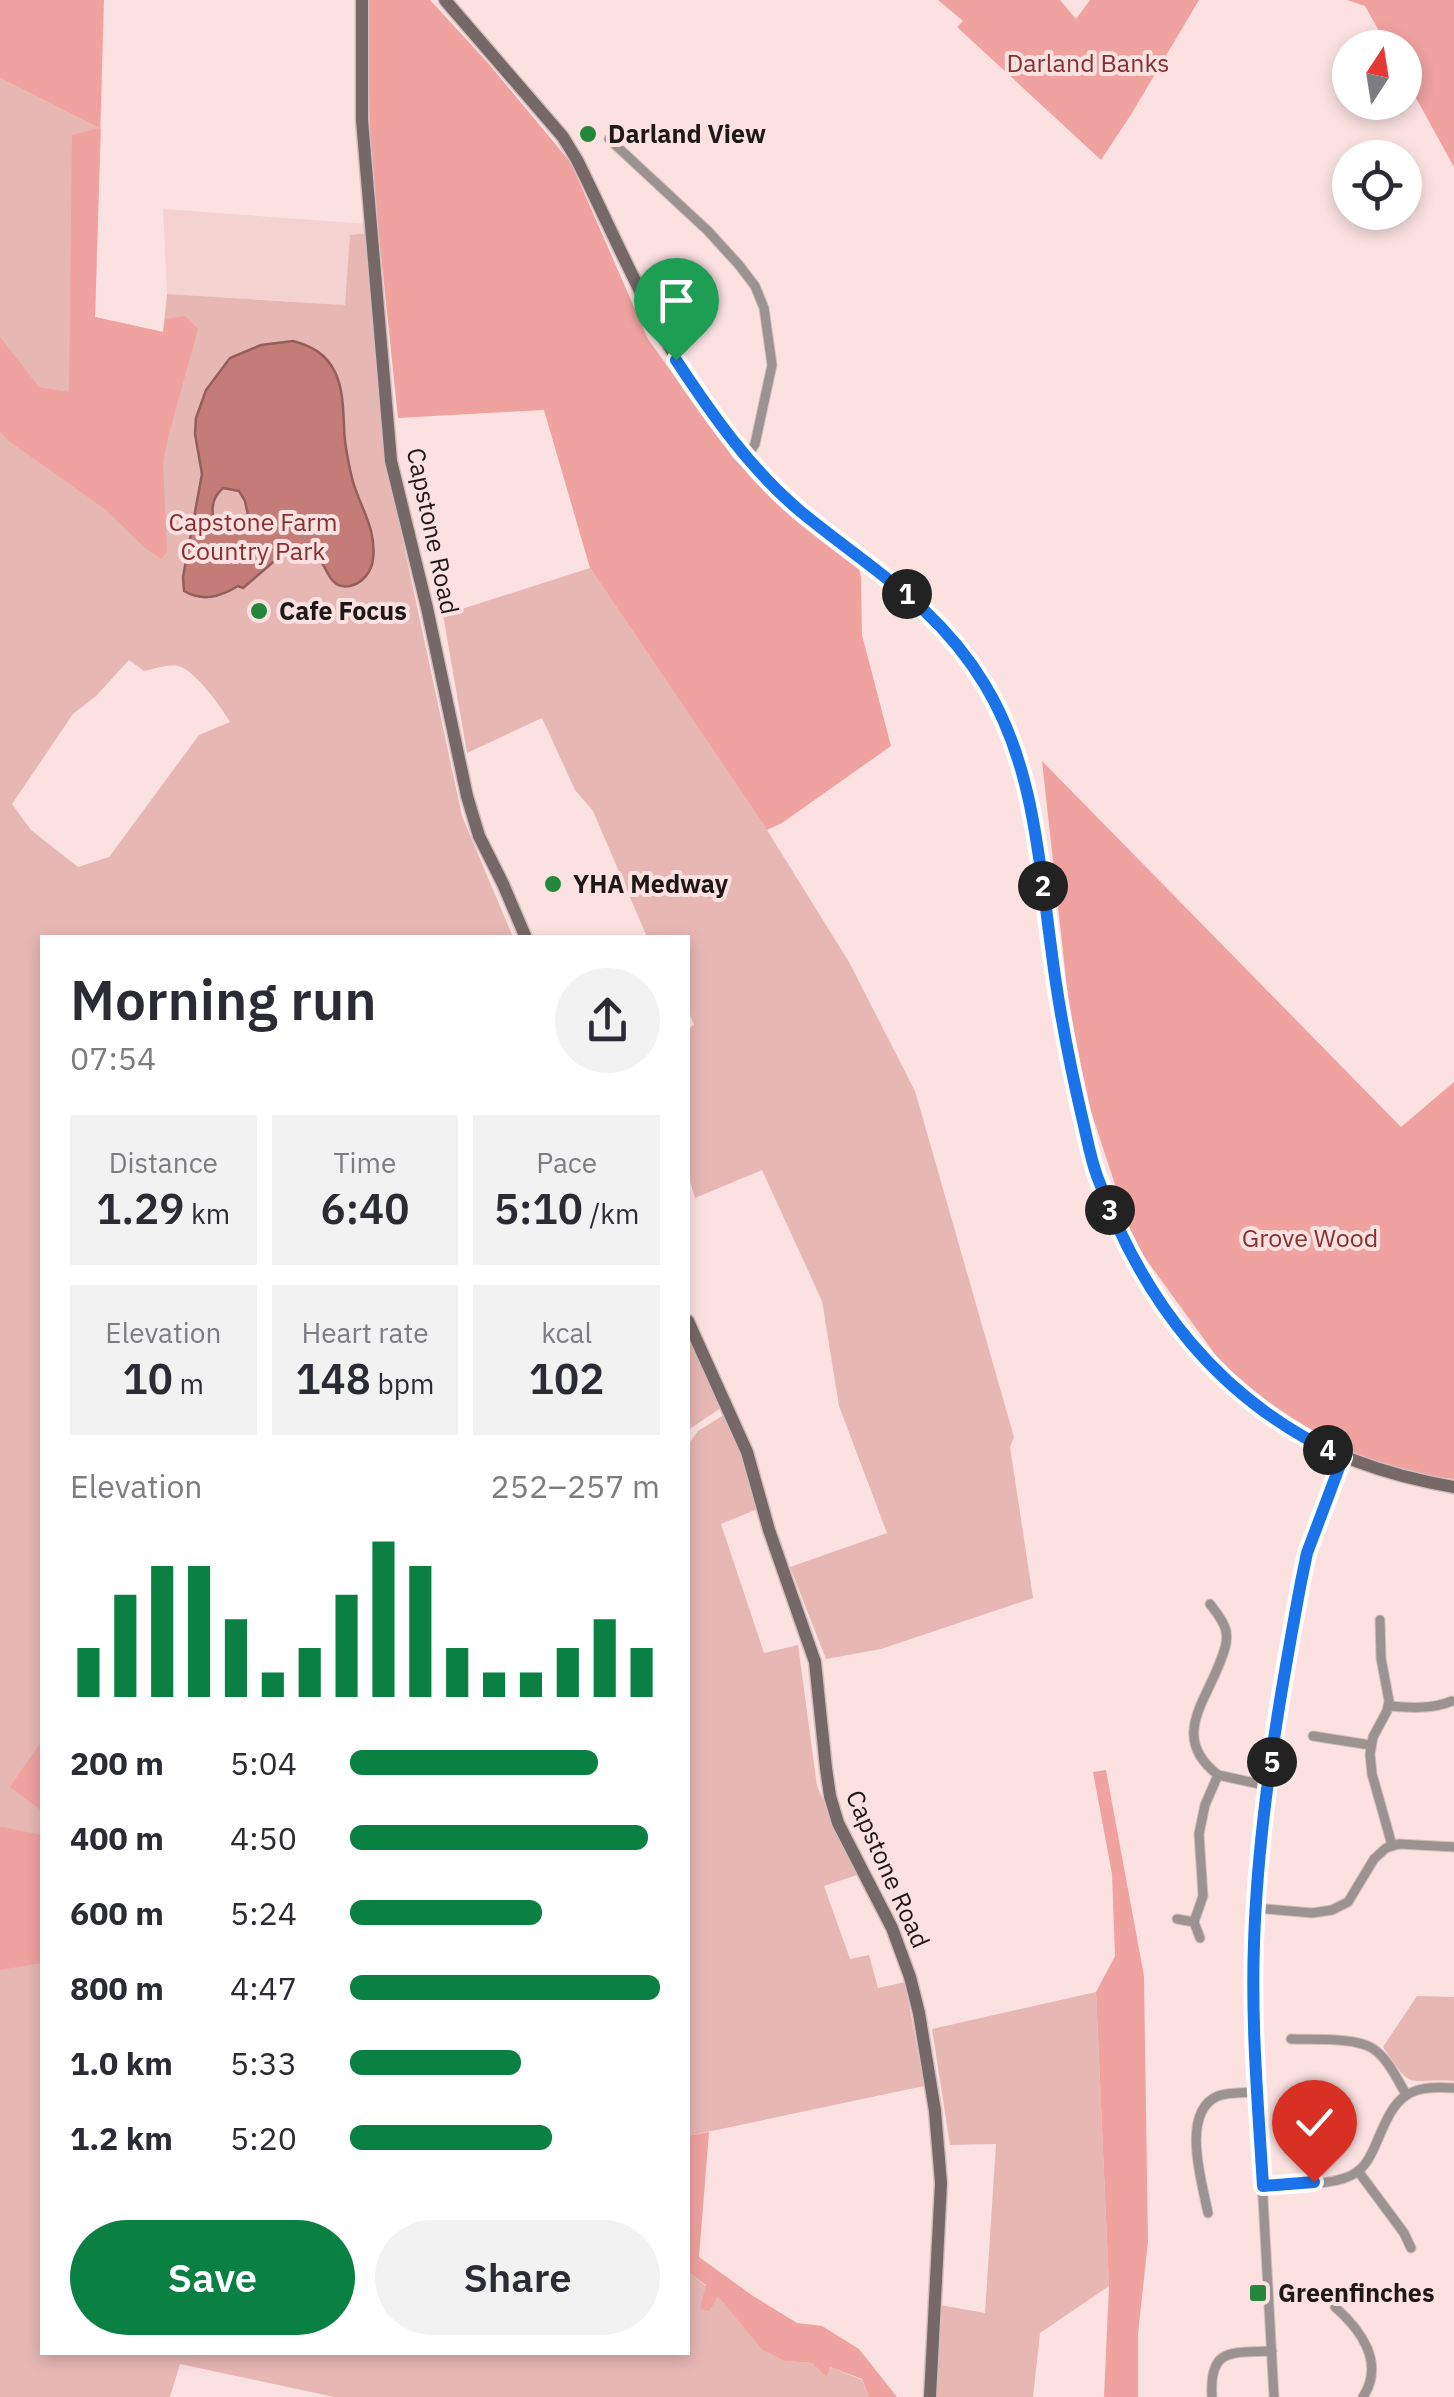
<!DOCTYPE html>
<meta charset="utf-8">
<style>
body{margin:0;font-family:"IBM Plex Sans",sans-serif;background:#f2f2f3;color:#2b2b33;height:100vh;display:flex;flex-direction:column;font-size:38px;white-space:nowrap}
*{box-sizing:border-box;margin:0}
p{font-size:32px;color:#7c7c81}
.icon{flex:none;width:55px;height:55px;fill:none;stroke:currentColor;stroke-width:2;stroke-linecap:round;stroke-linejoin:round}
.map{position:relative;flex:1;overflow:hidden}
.side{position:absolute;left:40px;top:935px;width:650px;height:1420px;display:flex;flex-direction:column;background:#fff;border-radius:0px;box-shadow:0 5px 15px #0003}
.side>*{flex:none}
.needle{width:65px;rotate:12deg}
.buttons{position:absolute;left:1332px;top:30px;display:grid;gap:20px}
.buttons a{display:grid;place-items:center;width:90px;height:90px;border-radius:50%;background:#fff;box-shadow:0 5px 15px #0003;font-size:50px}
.pin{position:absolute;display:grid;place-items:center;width:85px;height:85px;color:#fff;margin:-102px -42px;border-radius:50% 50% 50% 0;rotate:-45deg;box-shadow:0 0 10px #0007}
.pin .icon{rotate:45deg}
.km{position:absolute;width:50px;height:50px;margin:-25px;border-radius:50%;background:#222;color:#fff;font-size:28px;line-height:50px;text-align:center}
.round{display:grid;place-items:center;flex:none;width:105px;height:105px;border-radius:52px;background:#f2f2f3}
.summary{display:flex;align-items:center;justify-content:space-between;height:170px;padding:0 30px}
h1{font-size:55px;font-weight:600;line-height:75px}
.metrics{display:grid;grid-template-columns:repeat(3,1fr);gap:15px;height:170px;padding:10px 30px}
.metrics div{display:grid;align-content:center;border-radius:0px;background:#f2f2f3;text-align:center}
.metrics b{font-size:42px;font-weight:600}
.metrics small{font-size:28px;font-weight:400}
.metrics p{font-size:28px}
.chart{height:280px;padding:20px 30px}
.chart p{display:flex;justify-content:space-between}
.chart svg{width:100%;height:180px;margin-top:10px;stroke:#0b8043;stroke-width:6}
.button{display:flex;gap:20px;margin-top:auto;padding:20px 30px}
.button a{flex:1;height:115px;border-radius:60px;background:#0b8043;color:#fff;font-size:40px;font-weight:600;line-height:115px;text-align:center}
.button a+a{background:#f2f2f3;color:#2b2b33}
ul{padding:0 30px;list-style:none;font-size:32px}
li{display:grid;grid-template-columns:160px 120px 1fr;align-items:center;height:75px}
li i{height:25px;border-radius:12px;background:#0b8043}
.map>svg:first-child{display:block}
.built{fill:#f3d2d0}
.green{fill:#e7b7b4;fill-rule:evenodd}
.forest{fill:#efa2a0}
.water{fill:#c47c79;stroke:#935e5c;stroke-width:2.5;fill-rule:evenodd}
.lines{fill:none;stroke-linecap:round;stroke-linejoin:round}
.street-casing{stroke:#d4bebd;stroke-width:11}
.secondary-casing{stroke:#d4bebd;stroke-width:15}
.street{stroke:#9c9291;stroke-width:9}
.secondary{stroke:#776868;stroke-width:12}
.route-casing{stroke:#fff;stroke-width:20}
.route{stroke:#1a73e8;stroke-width:12}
.poi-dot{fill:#24883c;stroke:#fbe2e1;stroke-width:4}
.labels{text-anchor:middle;stroke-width:8;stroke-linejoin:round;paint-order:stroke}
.park-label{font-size:25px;fill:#882f32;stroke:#fbe2e1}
.poi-label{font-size:25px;font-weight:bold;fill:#201817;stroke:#fbe2e1;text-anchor:start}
.street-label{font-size:25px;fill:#201817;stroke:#fbe2e1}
</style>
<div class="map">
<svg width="1454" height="2397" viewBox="0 0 1454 2397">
<rect width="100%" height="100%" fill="#fbe2e1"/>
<path class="built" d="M163,209L368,224L369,233L350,235L346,305L167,294Z"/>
<g class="green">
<path d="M0,78L101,129L95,317L163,332L167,294L345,305L350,235L369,233L386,462L462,816L513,937L42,938V2352H688V2272L718,2295L762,2350L784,2361L812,2363L827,2376L830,2367L862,2380L869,2397H334L180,2364L170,2397H0ZM129,660L144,671C154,669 168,664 178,666C194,669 222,708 230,722L199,735L109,857L78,867L31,830L12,804L73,714L96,696Z"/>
<path d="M590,568L767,830L849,962L915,1091L1014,1437L1010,1447L1033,1598L881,1649L826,1659L790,1567L887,1533L839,1406L822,1301L762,1170L695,1198L688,1174V1029L694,1025L688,1009V938L647,937L593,811L575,790L542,718L467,753L443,615Z"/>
<path d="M688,1332L724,1406L688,1430Z"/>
<path d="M727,1413L760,1508L721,1524L764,1653L798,1645L817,1786L857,1875L824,1886L850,1959L869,1955L878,1988L905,1982L924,2086L688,2136V1445L698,1431Z"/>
<path d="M1096,1992L1109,2286L1040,2333L1033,2397H935L940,2305L985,2313L996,2144L950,2145L932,2029Z"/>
<path d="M1417,1996L1454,1997V2081C1404,2078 1414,2093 1383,2047Z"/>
</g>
<g class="forest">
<path d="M0,0H104L95,317L163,332L165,319L185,316L198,329L168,437L163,463L167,552L161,559L144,547L106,510L9,441L0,432V337L39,387L69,392L72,135L99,128L0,78Z"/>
<path d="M367,0H430L488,63L571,163L648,339L734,459L795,515L858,565L861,577L862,635L891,746L782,823L767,830L590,568L544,410L398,418L370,149Z"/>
<path d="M938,0H1060L1076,19L1090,0H1199L1132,113L1101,160L957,27L963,21Z"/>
<path d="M1347,0H1454V167L1405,78V48L1388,47L1365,6Z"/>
<path d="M1042,761L1401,1127L1454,1082V1479L1430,1476L1371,1461L1294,1425L1228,1372L1134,1243L1087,1099L1070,1016Z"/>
<path d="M42,1740V1811L10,1787Z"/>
<path d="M1106,1770L1144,1976L1148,2241L1138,2334V2397H1104L1109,2286L1096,1992L1115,1956L1112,1874L1093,1772Z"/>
<path d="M2,1827L42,1835V1963L0,1970V1828Z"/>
<path d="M709,2132L699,2257L753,2296L797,2323L822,2326L859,2349L897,2397H869L862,2379L830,2367L827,2377L812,2363L784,2361L762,2350L718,2296L709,2311L700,2309L706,2285L688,2272V2136Z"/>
</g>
<path class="water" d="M293,341C312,346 326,354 335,372C343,389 343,407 344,425C344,442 348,461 352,478C359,506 377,528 373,559C372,571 363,583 350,586C326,590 329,563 313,553C312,552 300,549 299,548L279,557L243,588L238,586C220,597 203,602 184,591L183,577L202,474L195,434L196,418L206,390L230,358L261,345ZM223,488L239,491L245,501L248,515L237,533L220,532C210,517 209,500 223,488Z"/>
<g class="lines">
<g class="street-casing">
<g id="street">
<path d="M609,139L708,231L739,265L755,286L764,308L772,365L755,444L747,457"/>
<path d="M1210,1604C1216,1612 1224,1621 1226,1631C1228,1642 1224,1652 1220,1662C1204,1705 1171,1738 1218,1775"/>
<path d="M1380,1620L1381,1658L1389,1701L1387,1711L1373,1737L1370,1754L1372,1774L1392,1845"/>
<path d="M1389,1706C1410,1708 1433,1709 1452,1701"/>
<path d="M1313,1736L1370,1745"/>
<path d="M1255,1908L1312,1913L1332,1910L1348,1902L1374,1859L1386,1848L1399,1844L1454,1847"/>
<path d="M1177,1919L1194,1922"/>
<path d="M1200,1938L1194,1922L1203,1896L1199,1834L1205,1805L1218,1775L1269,1786"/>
<path d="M1291,2039C1312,2040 1354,2037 1372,2048C1387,2057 1397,2079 1406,2094"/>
<path d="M1358,2171L1404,2233L1411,2248"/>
<path d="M1263,2186C1288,2184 1337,2187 1357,2172C1367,2165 1373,2151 1378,2139C1396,2096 1406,2085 1454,2088"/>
<path d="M1208,2213C1202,2182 1180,2112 1218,2096C1229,2092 1245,2093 1258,2092"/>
<path d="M1335,2307C1361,2330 1385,2363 1363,2397"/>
<path d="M1212,2397C1209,2347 1231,2353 1272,2351"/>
<path d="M1274,2397L1253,2017L1254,1944L1257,1892L1269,1786L1302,1572L1307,1553L1343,1457"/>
</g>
</g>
<g class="secondary-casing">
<g id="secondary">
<path d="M362,0V120L391,461L427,608L467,796L479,836L503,884L526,938"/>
<path d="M445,0L563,137L577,160C628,263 671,374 749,459C764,475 780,493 796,508C811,521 827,532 843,544C898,586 950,626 986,686C1042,780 1044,898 1058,1004C1062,1029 1068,1054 1074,1079C1080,1109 1086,1140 1095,1169C1106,1207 1125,1242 1145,1276C1218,1400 1313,1463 1454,1487"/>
<path d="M688,1321L747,1452L769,1530L815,1662L826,1768L830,1796L838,1823L892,1928L910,1977L919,2013L935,2111L941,2183L930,2397"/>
</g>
</g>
<use href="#street" class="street"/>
<use href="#secondary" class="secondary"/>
</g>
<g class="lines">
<g class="route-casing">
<path id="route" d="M676,360C711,413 750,469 800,511C870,569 936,604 985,685C1033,764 1039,858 1051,947C1058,1004 1069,1061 1082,1117C1087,1137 1090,1157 1097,1176C1143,1302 1219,1401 1343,1457L1307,1553L1301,1582C1279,1700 1258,1822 1254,1943C1251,2024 1258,2105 1263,2186L1314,2182"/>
</g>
<use href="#route" class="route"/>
</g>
<g class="poi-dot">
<circle cx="588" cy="134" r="10"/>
<circle cx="259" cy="611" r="10"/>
<circle cx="553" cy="884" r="10"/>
<rect x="1248" y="2283" width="20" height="20" rx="5"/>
</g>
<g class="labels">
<g class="park-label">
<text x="1088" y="72">Darland Banks</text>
<text x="253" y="531">Capstone Farm<tspan x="253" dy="29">Country Park</tspan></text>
<text x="1310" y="1247">Grove Wood</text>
</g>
<g class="poi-label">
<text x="608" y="143">Darland View</text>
<text x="279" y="620">Cafe Focus</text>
<text x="573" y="893">YHA Medway</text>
<text x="1278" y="2302">Greenfinches</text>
</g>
<g class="street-label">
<text transform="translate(433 531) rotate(78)" y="9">Capstone Road</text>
<text transform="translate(888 1869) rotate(66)" y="9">Capstone Road</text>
</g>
</g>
</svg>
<div class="buttons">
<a><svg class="needle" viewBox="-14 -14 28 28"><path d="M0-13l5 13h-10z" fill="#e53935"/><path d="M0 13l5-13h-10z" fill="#7c7c81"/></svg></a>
<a><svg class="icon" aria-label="locate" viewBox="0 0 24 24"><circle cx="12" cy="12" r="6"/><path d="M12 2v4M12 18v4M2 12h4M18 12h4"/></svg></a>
</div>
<div class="pin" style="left:676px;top:360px;background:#1e9e55"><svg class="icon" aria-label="arrive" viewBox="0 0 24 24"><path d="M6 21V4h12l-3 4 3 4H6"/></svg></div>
<div class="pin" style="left:1314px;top:2182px;background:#d93025"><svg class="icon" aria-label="check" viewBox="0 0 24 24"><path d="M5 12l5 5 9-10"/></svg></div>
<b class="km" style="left:907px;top:594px">1</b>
<b class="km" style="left:1043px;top:886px">2</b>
<b class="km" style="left:1110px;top:1210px">3</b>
<b class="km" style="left:1328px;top:1450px">4</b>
<b class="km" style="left:1272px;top:1762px">5</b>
<section class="side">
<div class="summary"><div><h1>Morning run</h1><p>07:54</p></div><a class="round"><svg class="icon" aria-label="share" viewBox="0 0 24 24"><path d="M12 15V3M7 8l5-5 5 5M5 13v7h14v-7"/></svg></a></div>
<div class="metrics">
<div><p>Distance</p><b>1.29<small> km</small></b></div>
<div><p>Time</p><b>6:40</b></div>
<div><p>Pace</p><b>5:10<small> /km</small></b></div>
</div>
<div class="metrics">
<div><p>Elevation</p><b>10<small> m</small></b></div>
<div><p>Heart rate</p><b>148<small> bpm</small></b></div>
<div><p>kcal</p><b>102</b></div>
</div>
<div class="chart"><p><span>Elevation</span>252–257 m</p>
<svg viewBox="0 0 160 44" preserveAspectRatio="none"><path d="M5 44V32M15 44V19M25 44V12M35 44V12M45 44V25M55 44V38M65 44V32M75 44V19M85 44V6M95 44V12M105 44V32M115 44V38M125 44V38M135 44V32M145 44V25M155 44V32"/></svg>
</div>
<ul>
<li><b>200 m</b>5:04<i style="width:80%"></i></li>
<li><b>400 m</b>4:50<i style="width:96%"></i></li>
<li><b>600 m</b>5:24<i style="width:62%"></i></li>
<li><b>800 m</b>4:47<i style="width:100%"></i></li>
<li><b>1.0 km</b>5:33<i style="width:55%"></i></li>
<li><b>1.2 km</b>5:20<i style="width:65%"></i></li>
</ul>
<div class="button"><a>Save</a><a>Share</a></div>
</section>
</div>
